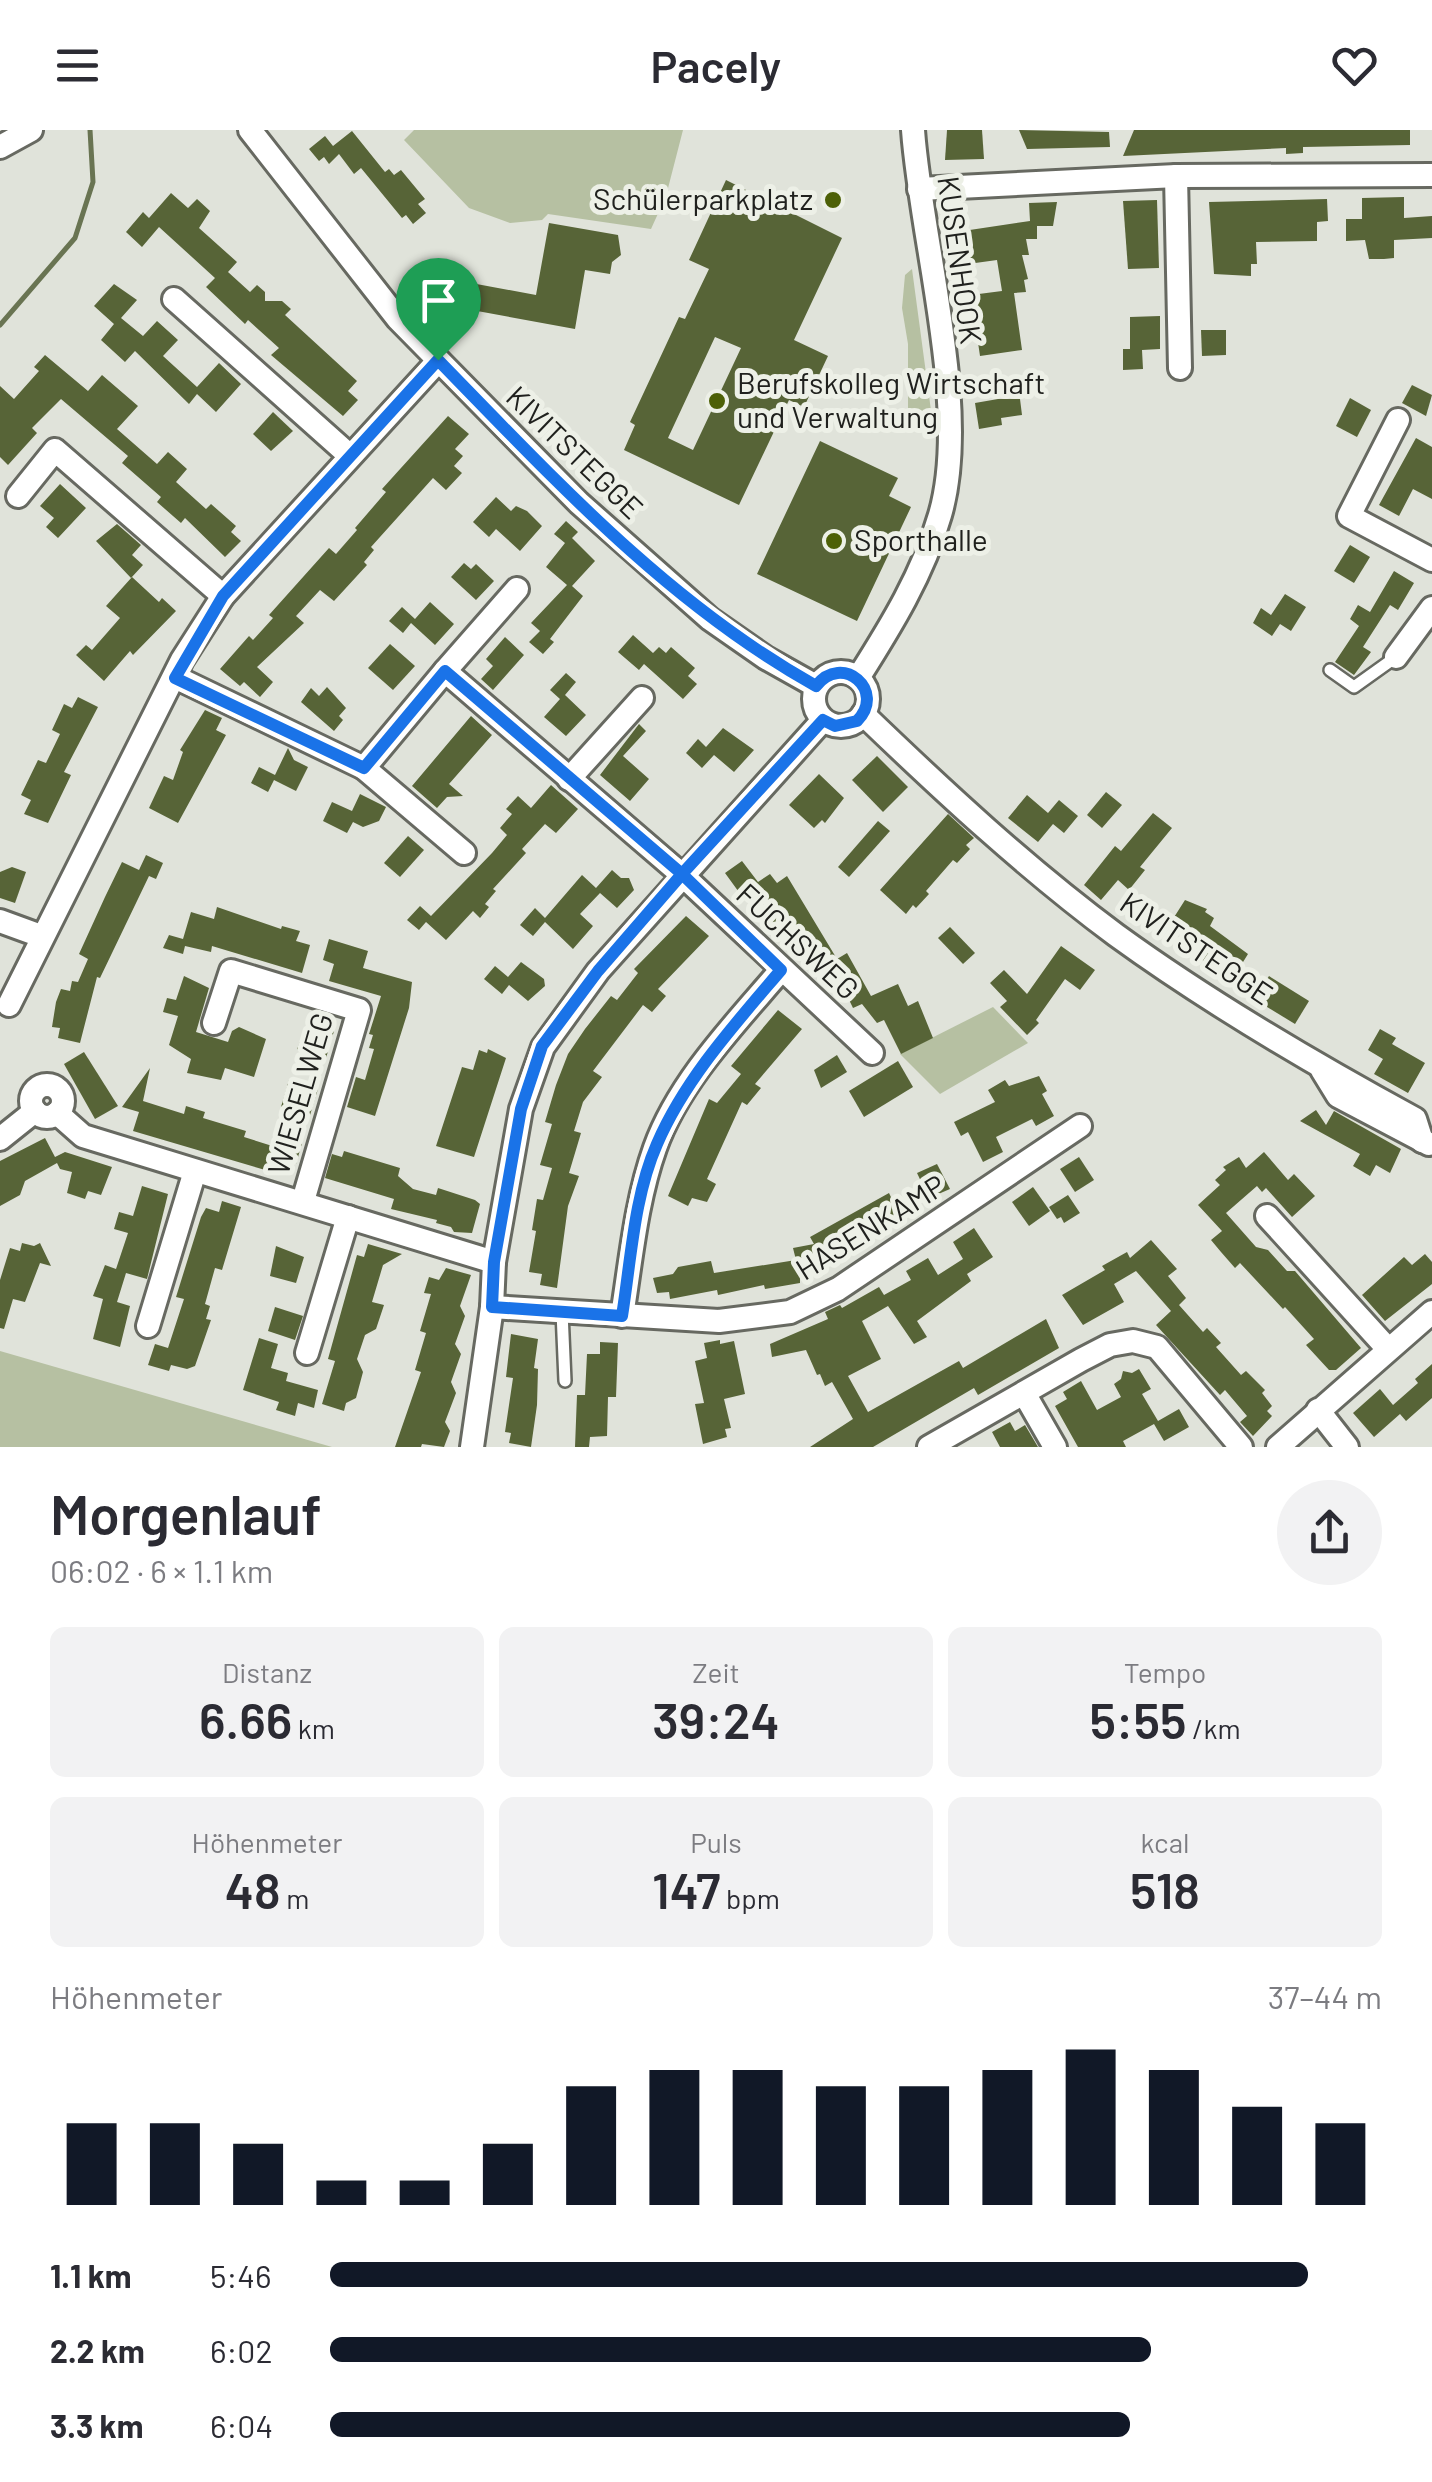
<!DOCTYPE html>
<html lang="de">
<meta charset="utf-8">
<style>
body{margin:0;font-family:Barlow,sans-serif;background:#f2f2f3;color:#2b2b33;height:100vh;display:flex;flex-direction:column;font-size:38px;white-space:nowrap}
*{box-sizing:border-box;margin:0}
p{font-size:32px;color:#7c7c81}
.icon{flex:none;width:55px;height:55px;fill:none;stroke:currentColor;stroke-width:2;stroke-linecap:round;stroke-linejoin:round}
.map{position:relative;height:1317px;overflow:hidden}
.sheet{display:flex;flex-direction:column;background:#fff;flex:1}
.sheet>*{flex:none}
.pin{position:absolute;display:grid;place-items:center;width:85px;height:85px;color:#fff;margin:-102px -42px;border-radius:50% 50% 50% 0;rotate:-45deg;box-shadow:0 0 10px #0007}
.pin .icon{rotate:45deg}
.round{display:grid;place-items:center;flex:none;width:105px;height:105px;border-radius:52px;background:#f2f2f3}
.overview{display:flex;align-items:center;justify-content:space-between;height:170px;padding:0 50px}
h1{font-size:55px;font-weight:600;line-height:75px}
.stats{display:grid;grid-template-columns:repeat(3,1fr);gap:15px;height:170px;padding:10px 50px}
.stats div{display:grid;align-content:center;border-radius:15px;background:#f2f2f3;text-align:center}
.stats b{font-size:50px;font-weight:600}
.stats small{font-size:28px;font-weight:400}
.stats p{font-size:28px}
.chart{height:280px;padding:20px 50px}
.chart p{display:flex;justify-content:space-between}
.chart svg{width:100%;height:180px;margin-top:10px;stroke:#111827;stroke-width:6}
ul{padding:0 50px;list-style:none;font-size:32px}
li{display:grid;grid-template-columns:160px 120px 1fr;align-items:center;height:75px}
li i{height:25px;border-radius:12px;background:#111827}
header{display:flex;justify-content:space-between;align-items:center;height:130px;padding:0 50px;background:#fff;font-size:45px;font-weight:600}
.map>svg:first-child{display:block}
.green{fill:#b6c0a2}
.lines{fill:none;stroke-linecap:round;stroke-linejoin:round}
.stream{stroke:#697452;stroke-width:5}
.building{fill:#576437;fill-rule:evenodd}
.service-casing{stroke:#676961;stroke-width:16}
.minor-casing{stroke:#676961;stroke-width:28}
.service{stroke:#fff;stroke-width:11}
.minor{stroke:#fff;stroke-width:22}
.route-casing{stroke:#fff;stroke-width:20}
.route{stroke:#1a73e8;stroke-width:12}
.poi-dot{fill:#4d6007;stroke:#edf0e7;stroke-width:4}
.labels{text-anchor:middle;stroke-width:10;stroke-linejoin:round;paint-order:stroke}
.poi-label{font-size:30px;fill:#20211e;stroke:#edf0e7;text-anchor:start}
.street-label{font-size:30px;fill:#20211e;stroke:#edf0e7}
</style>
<header><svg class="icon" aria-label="menu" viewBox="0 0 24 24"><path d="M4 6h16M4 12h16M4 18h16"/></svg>Pacely<svg class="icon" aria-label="heart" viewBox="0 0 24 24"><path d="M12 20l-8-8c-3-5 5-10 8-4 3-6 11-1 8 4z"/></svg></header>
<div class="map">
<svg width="1432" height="1317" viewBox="0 0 1432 1317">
<rect width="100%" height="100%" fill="#e0e3da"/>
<g class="green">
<path d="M414,0H683L666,66L651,99L548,84L542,90L510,93L469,78L404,10Z"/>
<path d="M912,139L932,288L931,306L921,295L908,292V214L902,178L905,145Z"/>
<path d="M993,877L1028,913L940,964L900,924Z"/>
<path d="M0,1221L332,1317H0Z"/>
</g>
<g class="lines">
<path class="stream" d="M0,195L75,108L93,52L90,0"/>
</g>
<g class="building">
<path d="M947,0H982L984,29L945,30Z"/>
<path d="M1019,0L1109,2L1110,17L1027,19Z"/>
<path d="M1134,0H1410V15L1303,17V23L1286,24V18L1123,26Z"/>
<path d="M352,1L385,42L389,39L394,45L401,40L425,69L418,74L426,83L413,94L406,85L402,88L361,38L354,44L339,24L329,34L324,27L319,31L309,19L325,6L333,16Z"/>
<path d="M726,50L842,108L794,210L828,226L804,277L789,270L739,375L624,320L635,295L630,292L659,230L679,187L685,189L709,139L689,130ZM715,207L741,218L693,320L668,308Z"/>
<path d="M171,63L188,78L197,69L210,81L199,98L237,132L228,142L250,162L257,155L265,162V171H282L291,179L285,185L357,251L348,261L358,270L343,286L271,225L279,218L248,190L245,194L206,157L215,148L159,97L142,117L126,102L143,82L149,88Z"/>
<path d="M1404,67V88L1432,86V108L1394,110V128L1384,129H1369L1365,110L1346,111V89H1362V68Z"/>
<path d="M1327,69L1328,91L1317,92V111L1256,112L1257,134H1251V146L1214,144L1209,72Z"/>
<path d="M1157,70L1159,138L1128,139L1123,71Z"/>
<path d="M1057,72L1053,96H1037V109H1026L1029,125H1022L1028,149L1024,150L1026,162L1014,163L1022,220L980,226L971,165L1002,161L997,130L968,134L963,101L1030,91L1029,73Z"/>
<path d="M549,93L618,105L621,125L612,132L610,144L585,140L575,199L450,176L455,150L536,165Z"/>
<path d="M114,154L137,170L121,188L143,206L157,191L178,210L163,226L197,257L219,233L241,254L216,282L197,264L189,274L135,221L125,232L101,210L114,194L94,176Z"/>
<path d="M1160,186V219L1142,220L1143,239L1123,240V219H1130V187Z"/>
<path d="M1201,200H1226V225L1202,226Z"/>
<path d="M45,225L88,261L102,245L138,276L117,299L157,334L168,322L187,339L176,352L206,379L211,374L236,396L231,402L241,411L225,427L185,388L181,393L157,372L161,367L122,333L128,326L61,269L32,298L37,303L8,335L0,327V256L14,269L39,241L34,237Z"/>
<path d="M1412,255L1432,265L1426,286L1402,273Z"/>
<path d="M1350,268L1371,280L1357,307L1336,296Z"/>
<path d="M998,269H1020L1022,285L1001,288L1002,295L979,299L975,273Z"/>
<path d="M273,282L293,301L271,321L253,304Z"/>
<path d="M448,286L469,304L455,319L463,326L454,336L462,343L446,360L433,348L371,417L374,420L364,432L367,435L334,471L320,460L296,486L304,493L257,537L273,552L260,567L244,552L240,556L220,539L249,506L253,510L273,488L269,485L329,418L336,424L357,400L355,398L386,362L382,359Z"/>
<path d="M1416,308L1432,317V369L1413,359L1399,386L1379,375Z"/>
<path d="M820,311L898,348L889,366L911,377L857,491L757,444Z"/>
<path d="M60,354L86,378L58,408L46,397L54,388L40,376Z"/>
<path d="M496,367L511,381L516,376L527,381L542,396L520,421L496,399L489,407L473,392Z"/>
<path d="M566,391L578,402L572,408L595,431L572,456L583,466L550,509L554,512L543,524L529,512L540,501L531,493L567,455L546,437L565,413L554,404Z"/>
<path d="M117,394L141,415L132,425L143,435L131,448L96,411Z"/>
<path d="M1350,415L1370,427L1354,453L1334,441Z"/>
<path d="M464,433L471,439L476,434L494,451L476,470L451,447Z"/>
<path d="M1394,441L1414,453L1398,480L1390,475L1363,517L1371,522L1354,545L1335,532L1359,496L1350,489L1358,475L1370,482Z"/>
<path d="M132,447L159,472L162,468L176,481L133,525L130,521L104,551L76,525L86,515L92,520L120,488L106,476Z"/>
<path d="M1285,464L1306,477L1291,501L1280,494L1272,506L1253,493L1261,478L1271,485Z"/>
<path d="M430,472L454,494L435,515L411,493L403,503L389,491L402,477L415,489Z"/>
<path d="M633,505L653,523L659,517L666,523L671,517L695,538L688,546L697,554L683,569L644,534L639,540L618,522Z"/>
<path d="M505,507L524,525L493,560L481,549L493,536L486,529Z"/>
<path d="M390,514L415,536L393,560L368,538Z"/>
<path d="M566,543L576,552L565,565L586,585L566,606L544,587L560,569L550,560Z"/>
<path d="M327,557L346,578L339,586L343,590L334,601L301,572L311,558L319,566Z"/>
<path d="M78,567L98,577L64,642L71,645L48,693L24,684L31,670L21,665L38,630L46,633L60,604L52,600L64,574L72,578Z"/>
<path d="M205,580L222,588L216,600L226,605L178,693L149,678L164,646L173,650L183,622L180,620Z"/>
<path d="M471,586L492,605L449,654L463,666L447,667L437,678L412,656Z"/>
<path d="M639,594L646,601L623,626L649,649L630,671L600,645Z"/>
<path d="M723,598L754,620L734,642L714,625L702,638L686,623L698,609L706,617Z"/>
<path d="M288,618L294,630L308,637L296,661L274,650L268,662L251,653L259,637L275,645Z"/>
<path d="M877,626L908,657L883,682L852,650Z"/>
<path d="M819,644L844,668L825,693L822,690L814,698L789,675Z"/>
<path d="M551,655L578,679L556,703L545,694L522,719L526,723L493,759L496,761L485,774L489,777L480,788L473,781L446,810L426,792L419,800L407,790L420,776L431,786L492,723L507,705L500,698L512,684L506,679L518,666L531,678Z"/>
<path d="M1106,662L1122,675L1102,698L1087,685Z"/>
<path d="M360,664L386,677L379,691L363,697L353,692L347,703L323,691L332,672L352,681Z"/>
<path d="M1027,665L1048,683L1059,670L1078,686L1064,703L1053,694L1038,712L1008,688Z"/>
<path d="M1153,683L1172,698L1140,737L1145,740L1129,760L1118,750L1101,770L1084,755L1115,716L1121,721Z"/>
<path d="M948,684L974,708L966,715L970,719L957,733L953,730L926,761L929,764L916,778L913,775L906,784L880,760Z"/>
<path d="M878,691L890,701L849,747L838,737Z"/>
<path d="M408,706L424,720L400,747L384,733Z"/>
<path d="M146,725L163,733L156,749L149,746L100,848L97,847L80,913L58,908L60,898L52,897L56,872L61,859L70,861L72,851L78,852L88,829L79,824L105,767L122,732L139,740Z"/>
<path d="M742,731L758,752L770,744L777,753L787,746L837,829L847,823L871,866L898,854L908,876L918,871L933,908L901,924L884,890L877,893L862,874L853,878L836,843L830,846L824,836L815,841L797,806L788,798L779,803L752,758L741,765L725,743Z"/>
<path d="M12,737L26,742L15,773L0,768V742Z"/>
<path d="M612,740L621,748H629L634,760L617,778L600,763L580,784L593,796L573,819L545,792L533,806L520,795L535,778L545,788L582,745L596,758Z"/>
<path d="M1185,770L1207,779L1205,782L1214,788L1210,796L1248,824L1230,853L1206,839L1209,835L1202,830L1207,823L1171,792Z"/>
<path d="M217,777L281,799L282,796L300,801L296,811L310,815L302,843L212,816L211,822L185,816L183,824L163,818L169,805L183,809L191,782L214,789Z"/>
<path d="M686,786L709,806L658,859L666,866L652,882L643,875L593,941L602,947L583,972L574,1001L581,1003L569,1043L579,1046L568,1076L557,1158L540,1155L542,1144L529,1142L536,1101L532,1100L537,1069L543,1070L552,1038L540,1035L552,994L545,992L556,955L568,924L585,899L611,866L617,870L638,843L634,839Z"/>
<path d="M950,797L975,823L963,834L938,808Z"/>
<path d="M329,809L368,821L363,838L412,852L409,878L375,986L347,977L356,947L365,950L374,919L369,918L373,905L369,904L381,866L329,851L334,834L323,830Z"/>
<path d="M1061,816L1095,840L1080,860L1065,849L1036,890L1039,893L1027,905L1000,877L1007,871L990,853L1004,840L1027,864Z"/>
<path d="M521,832L544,849L545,856L528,871L509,855L502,864L484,849L495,836L508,847Z"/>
<path d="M184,846L209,858L196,902L228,912L232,901L239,897L266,909L254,947L225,938L221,950L187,943L191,929L169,915L178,886L163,882L167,868L176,870Z"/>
<path d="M1269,846L1309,871L1295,894L1254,869Z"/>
<path d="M778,880L802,899L755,954L761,958L747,975L742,972L707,1049L716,1054L707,1072L692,1068L688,1076L668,1066L709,969L717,973L741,944L731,936Z"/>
<path d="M320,891L324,897L334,901L326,928L297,919L308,893Z"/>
<path d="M1380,899L1396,908L1392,914L1425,933L1408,963L1374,944L1383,929L1368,920Z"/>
<path d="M488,919L506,928L474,1027L436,1016L462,937L473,940L479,920L487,923Z"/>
<path d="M84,922L118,976L95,989L64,934Z"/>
<path d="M837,925L847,942L821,958L814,940Z"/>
<path d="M898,931L913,957L864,987L849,961Z"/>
<path d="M150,938L143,971L184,984L186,976L205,982L203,988L246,1001L244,1007L285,1020L288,1009L302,1013L296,1034L283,1030L279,1044L133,1001L139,982L122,977Z"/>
<path d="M1039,946L1047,961L1042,964L1054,986L1036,996L1032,989L996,1007L1003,1022L983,1032L968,1002L961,1006L954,992L995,972L988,960L1005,950L1009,956Z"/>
<path d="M289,950L318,959L310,985L281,977Z"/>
<path d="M1316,980L1326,995L1334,981L1401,1019L1390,1043L1376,1035L1370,1046L1353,1036L1360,1024L1300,991Z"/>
<path d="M45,1008L55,1027L65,1022L112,1037L101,1065L88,1061L85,1069L67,1063L72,1042L60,1039L57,1033L25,1051L20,1065L0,1076V1031Z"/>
<path d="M344,1021L400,1038L398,1046L413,1059L436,1065L438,1058L475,1070L480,1074L472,1103L454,1102L451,1097L436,1093L437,1090L391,1079L394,1069L325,1048L332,1024L342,1027Z"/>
<path d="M1264,1022L1288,1050L1294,1044L1315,1066L1292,1087L1266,1058L1262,1062L1257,1056L1226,1083L1256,1117L1268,1120L1287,1141H1295L1361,1218L1336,1240H1329L1306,1215L1314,1209L1285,1177L1283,1179L1240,1133L1235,1138L1221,1122L1211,1110L1222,1101L1198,1075L1220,1055L1215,1050L1226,1040L1223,1037L1239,1027L1246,1038Z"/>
<path d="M1079,1027L1094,1050L1075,1062L1060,1039Z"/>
<path d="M937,1034L950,1059L929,1068L917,1043Z"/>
<path d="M142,1056L168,1064L147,1149L126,1143L117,1172L130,1176L120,1217L93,1209L103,1169L93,1166L105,1135L116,1139L128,1103L114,1099L119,1082L133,1086Z"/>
<path d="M1033,1057L1050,1081L1029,1096L1012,1072Z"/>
<path d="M889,1063L901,1088L880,1098L877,1092L846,1107L851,1118L809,1139L811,1145L800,1147V1153L765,1159L764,1155L718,1165L717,1160L670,1169L669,1162L657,1163L653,1148L673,1144L678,1137L711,1131L714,1143L796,1130L793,1118L814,1114L810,1107Z"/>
<path d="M1068,1065L1080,1083L1064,1093L1061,1087L1057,1089L1049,1077Z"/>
<path d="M222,1071L241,1077L222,1140L215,1138L205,1174L210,1176L206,1189L211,1190L195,1236L187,1239L171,1235L169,1241L148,1235L155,1214L168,1218L184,1169L176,1167L201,1087L206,1078L219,1082Z"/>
<path d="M974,1098L993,1127L967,1144L971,1151L917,1191L927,1207L914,1214L888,1176L862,1191L881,1229L848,1246L868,1282L959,1231L963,1238L1046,1189L1059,1218L978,1265L974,1258L873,1317H810L853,1289L832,1252L825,1256L820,1244L817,1245L806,1220L772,1227L770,1214L828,1189L825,1182L840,1175L842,1178L879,1157L884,1165L911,1150L906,1141L928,1128L938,1145L963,1129L953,1112Z"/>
<path d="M1151,1110L1177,1139L1168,1146L1186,1168L1179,1175L1203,1202L1207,1198L1221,1213L1216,1217L1241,1245L1246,1241L1265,1260L1262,1263L1272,1276L1267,1281L1272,1286L1253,1306L1240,1292L1247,1286L1225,1260L1220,1265L1156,1195L1171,1181L1136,1141L1114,1154L1124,1172L1083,1195L1062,1165L1105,1140L1102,1136L1127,1122L1130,1128Z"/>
<path d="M22,1113L34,1116L40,1113L51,1136L40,1133L25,1172L13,1169L4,1199L0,1198V1150L10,1118L20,1121Z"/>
<path d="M368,1114L402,1124L383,1135L372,1172L384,1175L376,1199L365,1205L357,1229L363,1242L356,1268L346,1273L344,1281L322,1274L335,1231L328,1229L357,1125L364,1127Z"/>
<path d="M276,1116L304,1127L296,1153L270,1146Z"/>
<path d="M1425,1124L1432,1132V1154L1385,1191L1362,1165L1404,1127L1412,1135Z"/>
<path d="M446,1138L471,1145L460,1176L465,1186L455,1214L461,1224L451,1252L456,1263L445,1292L450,1301L444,1317L422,1314L421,1317H395L421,1242L415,1240L426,1203L420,1201L431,1164L424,1163L429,1147L439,1150Z"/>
<path d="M275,1177L303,1186L295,1210L268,1201Z"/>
<path d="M511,1204L538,1209L534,1238L538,1239L537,1275L531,1317L509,1313L511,1303L505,1302L513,1248L506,1247Z"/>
<path d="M259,1208L278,1214L271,1238L288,1243L286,1251L318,1260L314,1278L298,1273L295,1286L276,1280L279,1272L243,1260Z"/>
<path d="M720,1210V1214L734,1211L745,1264L724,1269L731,1298L725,1299L727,1307L703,1314L695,1274L704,1273L695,1231L707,1228L704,1213Z"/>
<path d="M600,1212L618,1213L616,1267H608L607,1306L590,1307L589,1317H575L577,1265H585L587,1224H600Z"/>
<path d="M1432,1234V1268L1406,1291L1400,1284L1374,1307L1353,1283L1380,1259L1393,1275L1418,1253L1415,1249Z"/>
<path d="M1139,1239L1151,1259L1142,1264L1158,1291L1179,1279L1189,1297L1164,1311L1154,1294L1123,1311L1126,1317H1078L1055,1276L1067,1269L1063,1262L1081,1251L1097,1280L1121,1267L1114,1254L1121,1249L1123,1241L1132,1243Z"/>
<path d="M1010,1292L1015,1301L1025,1295L1038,1317H1000L992,1302Z"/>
</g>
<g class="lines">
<g class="service-casing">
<g id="service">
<path d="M1330,540L1354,557L1396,527"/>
<path d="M562,1182L565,1251"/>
</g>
</g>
<g class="minor-casing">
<g id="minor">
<path d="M250,0L398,189L579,373L710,489L766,528L816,556"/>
<path d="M0,17L31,0"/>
<path d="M1176,46L1180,238"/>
<path d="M919,59L1176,46L1432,45"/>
<path d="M174,169L349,325"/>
<path d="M1398,290L1349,386L1432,430"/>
<path d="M18,366L55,320L223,466"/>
<path d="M1396,527L1432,478"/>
<path d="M445,541L517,459"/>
<circle cx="841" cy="569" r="27"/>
<path d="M175,547L364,638L445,541L681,744L872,923"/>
<path d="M858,548C891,496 923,444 940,385C971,279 921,113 913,0"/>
<path d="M863,584C944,662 1026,738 1116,805C1211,874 1312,933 1415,989L1422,1011"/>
<path d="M364,638L464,723"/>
<path d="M569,649L642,568"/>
<path d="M0,791L41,806"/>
<path d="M9,875L182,530L223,466L438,231"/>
<path d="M214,893L231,841L359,880L303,1071"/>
<path d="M1322,940L1338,966L1429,1014"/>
<circle cx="47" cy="971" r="16"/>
<path d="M57,983L83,1006L494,1132"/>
<path d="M0,1009L35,981"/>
<path d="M1267,1086L1388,1219"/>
<path d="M492,1177L719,1191L790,1182L838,1159L1080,996"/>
<path d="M622,1186C631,1130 636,1071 655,1018C679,951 736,893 781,840"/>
<path d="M148,1196L195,1041"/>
<path d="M307,1223L348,1087"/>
<path d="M1024,1263L1055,1317"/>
<path d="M1318,1280L1347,1317"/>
<path d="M472,1317L492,1177L494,1132L521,979L543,917L598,841L823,590"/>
<path d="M929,1317L1081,1230L1110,1215L1133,1211L1157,1217L1241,1317"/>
<path d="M1278,1317L1432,1182"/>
</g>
</g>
<use href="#service" class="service"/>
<use href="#minor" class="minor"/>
</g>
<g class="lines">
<g class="route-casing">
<path id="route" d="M438,230L223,466L175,548L364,638L445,541L682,744L598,841L542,916L521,979L494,1132L492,1177L622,1186C631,1130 634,1066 657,1014C685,949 735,894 781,840L682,744L823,590L835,596L857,591C887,561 842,522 816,556C669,474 555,350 438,230"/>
</g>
<use href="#route" class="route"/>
</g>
<g class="poi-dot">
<circle cx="833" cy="70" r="10"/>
<circle cx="717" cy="271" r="10"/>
<circle cx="834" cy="411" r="10"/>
</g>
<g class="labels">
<g class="poi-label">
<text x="813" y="80" text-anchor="end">Schülerparkplatz</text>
<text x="737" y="264">Berufskolleg Wirtschaft<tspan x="737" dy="34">und Verwaltung</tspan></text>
<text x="854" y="421">Sporthalle</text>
</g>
<g class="street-label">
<text transform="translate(959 130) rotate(82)" y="10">KUSENHOOK</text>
<text transform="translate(574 323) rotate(44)" y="10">KIVITSTEGGE</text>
<text transform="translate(797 812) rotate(43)" y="10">FUCHSWEG</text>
<text transform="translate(1196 819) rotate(34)" y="10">KIVITSTEGGE</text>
<text transform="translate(301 964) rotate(-74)" y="10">WIESELWEG</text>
<text transform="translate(871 1098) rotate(-32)" y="10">HASENKAMP</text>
</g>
</g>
</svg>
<div class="pin" style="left:438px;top:230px;background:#1e9e55"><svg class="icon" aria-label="arrive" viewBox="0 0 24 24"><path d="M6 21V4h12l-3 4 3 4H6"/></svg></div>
</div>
<section class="sheet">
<div class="overview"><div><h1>Morgenlauf</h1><p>06:02 · 6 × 1.1 km</p></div><a class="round"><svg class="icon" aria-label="share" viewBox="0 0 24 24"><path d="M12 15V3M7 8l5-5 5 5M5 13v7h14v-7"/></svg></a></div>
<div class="stats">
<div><p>Distanz</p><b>6.66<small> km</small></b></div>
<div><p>Zeit</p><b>39:24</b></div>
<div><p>Tempo</p><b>5:55<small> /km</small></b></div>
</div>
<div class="stats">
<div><p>Höhenmeter</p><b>48<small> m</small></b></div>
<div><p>Puls</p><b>147<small> bpm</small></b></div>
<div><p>kcal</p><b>518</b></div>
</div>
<div class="chart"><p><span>Höhenmeter</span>37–44 m</p>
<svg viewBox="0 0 160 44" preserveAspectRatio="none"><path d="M5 44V24M15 44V24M25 44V29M35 44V38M45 44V38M55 44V29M65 44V15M75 44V11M85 44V11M95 44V15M105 44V15M115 44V11M125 44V6M135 44V11M145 44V20M155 44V24"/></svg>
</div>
<ul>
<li><b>1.1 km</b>5:46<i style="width:93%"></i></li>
<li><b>2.2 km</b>6:02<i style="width:78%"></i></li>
<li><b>3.3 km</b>6:04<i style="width:76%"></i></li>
</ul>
</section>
